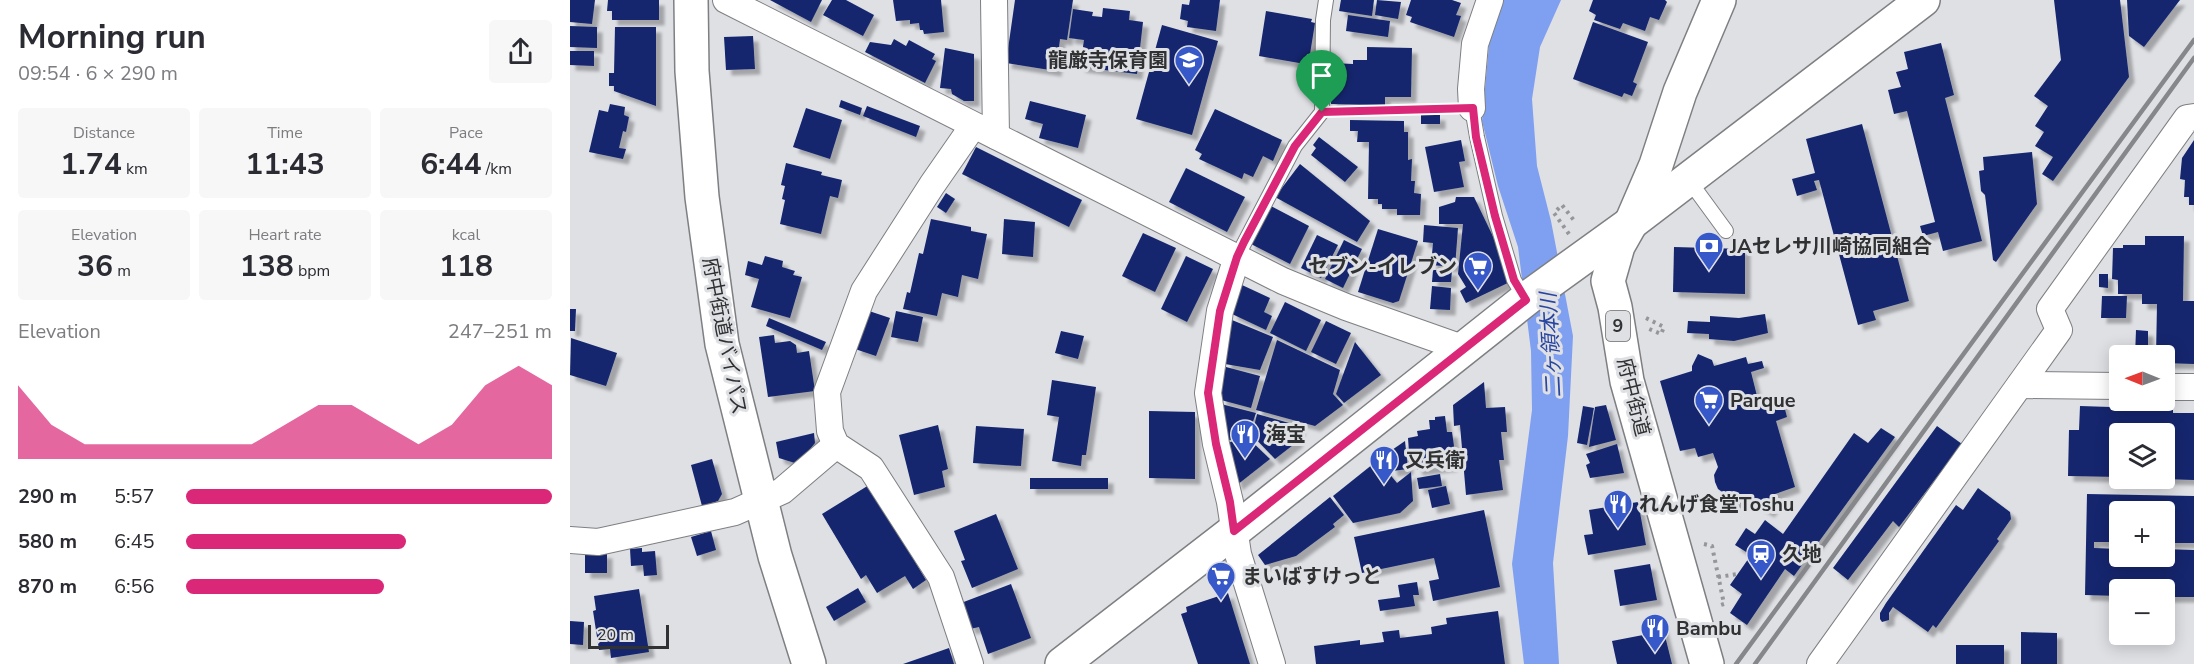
<!DOCTYPE html>
<meta charset="utf-8">
<style>
body{margin:0;font-family:"Nunito Sans","Noto Sans JP",sans-serif;background:#f7f7f7;color:#2b2b33;height:100vh;display:flex;flex-direction:column;font-size:22px;white-space:nowrap}
*{box-sizing:border-box;margin:0}
p{font-size:20px;color:#7c7c81}
.icon{flex:none;width:33px;height:33px;fill:none;stroke:currentColor;stroke-width:2;stroke-linecap:round;stroke-linejoin:round}
.map{position:relative;flex:1;overflow:hidden}
.side{display:flex;flex-direction:column;background:#fff;width:570px}
.side>*{flex:none}
.needle{width:39px;rotate:271deg}
.buttons{position:absolute;left:1539px;top:345px;display:grid;gap:12px}
.buttons a{display:grid;place-items:center;width:66px;height:66px;border-radius:6px;background:#fff;box-shadow:0 3px 15px #0003;font-size:30px}
.scale{position:absolute;left:18px;bottom:15px;width:81px;box-sizing:border-box;padding-left:6px;border:3px solid #303132;border-top:0;font-size:16px;line-height:21px;white-space:nowrap;color:#303132;-webkit-text-stroke:4px #dfe0e4;paint-order:stroke}
.pin{position:absolute;display:grid;place-items:center;width:51px;height:51px;color:#fff;margin:-62px -26px;border-radius:50% 50% 50% 0;rotate:-45deg;box-shadow:0 0 6px #0007}
.pin .icon{rotate:45deg}
.round{display:grid;place-items:center;flex:none;width:63px;height:63px;border-radius:6px;background:#f7f7f7}
.overview{display:flex;align-items:center;justify-content:space-between;height:102px;padding:0 18px}
h1{font-size:33px;font-weight:700;line-height:45px}
.figures{display:grid;grid-template-columns:repeat(3,1fr);gap:9px;height:102px;padding:6px 18px}
.figures div{display:grid;align-content:center;border-radius:6px;background:#f7f7f7;text-align:center}
.figures b{font-size:30px;font-weight:700}
.figures small{font-size:16px;font-weight:400}
.figures p{font-size:16px}
.chart{height:168px;padding:12px 18px}
.chart p{display:flex;justify-content:space-between}
.chart svg{width:100%;height:108px;margin-top:6px;fill:#db2777;opacity:.7}
ul{padding:0 18px;list-style:none;font-size:20px}
li{display:grid;grid-template-columns:96px 72px 1fr;align-items:center;height:45px}
li i{height:15px;border-radius:8px;background:#db2777}
main{display:flex;flex:1;min-height:0}
.map>svg:first-child{display:block}
.water{fill:#7f9ff1}
.building{fill:#14276e;filter:url(#shadow)}
.lines{fill:none;stroke-linecap:round;stroke-linejoin:round}
.lane-casing{stroke:#7e7f82;stroke-width:16}
.street-casing{stroke:#7e7f82;stroke-width:28}
.secondary-casing{stroke:#7e7f82;stroke-width:36}
.primary-casing{stroke:#7e7f82;stroke-width:36}
.path{stroke:#959699;stroke-width:4;stroke-dasharray:3 4.5;stroke-linecap:butt}
.lane{stroke:#fff;stroke-width:14}
.street{stroke:#fff;stroke-width:26}
.secondary{stroke:#fff;stroke-width:33}
.primary{stroke:#fff;stroke-width:33}
.rail{stroke:#86878a;stroke-width:4.5}
.route-casing{stroke:#fff;stroke-width:12}
.route{stroke:#db2777;stroke-width:8}
.labels{text-anchor:middle;stroke-width:6;stroke-linejoin:round;paint-order:stroke}
.shield{fill:#dfe0e4;stroke:#646667;stroke-width:1.5}
.shield-label{font-size:18px;font-weight:bold;fill:#303132}
.poi-label{font-size:20px;font-weight:bold;fill:#303132;stroke:#dfe0e4;text-anchor:start}
.street-label{font-size:20px;fill:#303132;stroke:#dfe0e4}
.water-label{font-size:21px;font-style:italic;fill:#2945a2;stroke:#dfe0e4}
</style>
<main>
<section class="side">
<div class="overview"><div><h1>Morning run</h1><p>09:54 · 6 × 290 m</p></div><a class="round"><svg class="icon" aria-label="share" viewBox="0 0 24 24"><path d="M12 15V3M7 8l5-5 5 5M5 13v7h14v-7"/></svg></a></div>
<div class="figures">
<div><p>Distance</p><b>1.74<small> km</small></b></div>
<div><p>Time</p><b>11:43</b></div>
<div><p>Pace</p><b>6:44<small> /km</small></b></div>
</div>
<div class="figures">
<div><p>Elevation</p><b>36<small> m</small></b></div>
<div><p>Heart rate</p><b>138<small> bpm</small></b></div>
<div><p>kcal</p><b>118</b></div>
</div>
<div class="chart"><p><span>Elevation</span>247–251 m</p>
<svg viewBox="0 0 160 44" preserveAspectRatio="none"><path d="M0 44V14L10 30L20 38L30 38L40 38L50 38L60 38L70 38L80 30L90 22L100 22L110 30L120 38L130 30L140 14L150 6L160 14V44z"/></svg>
</div>
<ul>
<li><b>290 m</b>5:57<i style="width:100%"></i></li>
<li><b>580 m</b>6:45<i style="width:60%"></i></li>
<li><b>870 m</b>6:56<i style="width:54%"></i></li>
</ul>
</section>
<div class="map">
<svg width="1624" height="664" viewBox="0 0 1624 664">
<defs>
<filter id="shadow"><feDropShadow dx="5.5" dy="5.5" stdDeviation="1.5" flood-color="#0004"/></filter>
</defs>
<rect width="100%" height="100%" fill="#dfe0e4"/>
<path class="water" d="M933,0H991L970,47L962,99L967,166L981,221L1003,336L998,436L983,563L989,664H954L942,564L962,410L961,351L948,247L928,186L912,121L921,23Z"/>
<g class="building">
<path d="M0,0H25L22,24L0,22Z"/>
<path d="M38,0H89V20H42V11H37Z"/>
<path d="M200,0H252L241,22Z"/>
<path d="M262,0H276L304,15L293,36L253,15Z"/>
<path d="M323,0H371L374,32L354,34L353,30H350L349,23L340,24V20L326,21Z"/>
<path d="M445,0H503L497,40L490,39L486,71L436,63Z"/>
<path d="M620,0H650L646,31L617,27L618,21L610,19L612,4L619,5Z"/>
<path d="M771,0H804L802,16L769,11Z"/>
<path d="M807,0L831,2L828,19L805,15Z"/>
<path d="M841,0H882L891,3L886,15L891,16L884,37L840,22L842,17L836,15Z"/>
<path d="M1023,0H1095L1097,2L1089,20L1080,17L1075,31L1053,23L1050,29L1024,20L1026,15L1019,11Z"/>
<path d="M1484,0H1550L1559,77L1483,181L1472,174L1483,157L1465,146L1474,132L1465,126L1478,106L1464,96L1491,60Z"/>
<path d="M1557,0H1610L1574,47L1559,36Z"/>
<path d="M533,8L560,11L559,20L573,22L567,74L510,67L514,40L499,38L503,9L523,12L522,16L532,17Z"/>
<path d="M696,11L742,19L741,22L745,23L740,54H737L735,64L689,56Z"/>
<path d="M778,15L820,21L818,37L776,31Z"/>
<path d="M1023,22L1078,42L1063,82L1067,84L1062,96L1054,93L1052,97L1003,79Z"/>
<path d="M592,25L648,41L622,135L566,119Z"/>
<path d="M0,26L27,27V48L0,47Z"/>
<path d="M45,27H86V106L44,91V86H39V73H44Z"/>
<path d="M183,36L185,69L156,70L154,37Z"/>
<path d="M324,39L336,46L339,40L365,54L362,59L366,61L355,83L295,52L300,42L321,45Z"/>
<path d="M1371,43L1384,95L1375,98L1412,241L1373,251L1368,232L1353,236L1350,226L1365,222L1337,111L1324,114L1318,90L1331,87L1326,72L1338,69L1334,52Z"/>
<path d="M797,47L842,48L841,97H815V105L761,104L762,63L783,64V60H797Z"/>
<path d="M375,48L404,54V101H394L382,94L381,89L370,88Z"/>
<path d="M0,51H24V66L0,65Z"/>
<path d="M271,100L292,108L290,115L269,107Z"/>
<path d="M460,101L516,115L508,148L469,138L473,124L455,119Z"/>
<path d="M40,104L55,107L54,115L59,117L56,132L53,131L49,148L56,149L53,159L19,152L29,110L38,112Z"/>
<path d="M297,106L350,126L346,137L293,116Z"/>
<path d="M236,108L272,120L260,159L223,147Z"/>
<path d="M645,109L712,140L703,161L693,156L683,177L674,173L672,179L629,159L632,154L625,150Z"/>
<rect x="851" y="115" width="19" height="9"/>
<path d="M780,120L834,121V132H838V160L842,159L841,181H845L844,193L851,194L850,215H827V209H812V204H808V199H798L799,142H787L788,131H780Z"/>
<path d="M1292,124L1339,301L1303,311L1306,320L1288,325L1249,180L1244,181L1247,190L1227,196L1222,179L1245,173L1236,139Z"/>
<path d="M749,137L788,167L775,182L741,155L746,148L743,145Z"/>
<path d="M891,140L895,161L889,162L894,187L864,192L855,147Z"/>
<path d="M1624,140V205H1619V197H1614L1615,180L1610,179L1612,158Z"/>
<path d="M406,147L512,200L499,227L392,174Z"/>
<path d="M1462,152L1467,204L1426,262L1423,260L1415,195L1411,191L1409,171L1414,170L1413,157Z"/>
<path d="M216,163L252,172L251,175L272,180L268,198L260,196L251,234L210,224L215,200L212,199L215,186L211,185Z"/>
<path d="M730,164L800,221L787,242L705,197Z"/>
<path d="M616,168L675,197L657,232L599,202Z"/>
<path d="M376,193L385,199L376,213L367,207Z"/>
<path d="M886,197H904L944,280L896,303L890,291L896,287L888,274L893,224H869V207L885,202Z"/>
<path d="M699,205L739,226L720,264L679,243Z"/>
<path d="M361,219L401,227V231L417,234L408,279L392,275L388,297L372,293L367,316L333,309L337,292L340,293L349,253L353,254Z"/>
<path d="M434,219L465,222L463,257L432,254Z"/>
<path d="M854,225L888,228L885,267L861,265L863,243L853,242Z"/>
<path d="M808,229L848,241L829,301L823,303L788,292Z"/>
<path d="M573,233L606,248L585,292L552,276Z"/>
<path d="M747,235L768,245L751,278L731,268Z"/>
<path d="M1575,236H1614L1613,301H1624V364L1594,363V356H1586L1587,304H1572V294H1548V280L1542,279L1543,248H1553V245H1575Z"/>
<path d="M774,240L792,249L773,288L755,279Z"/>
<path d="M1104,247L1175,249V294L1103,292Z"/>
<path d="M195,256L213,261L212,267L225,271L223,275L232,277L220,318L181,307L189,279L175,275L178,261L192,265Z"/>
<path d="M616,256L643,269L617,322L591,309Z"/>
<path d="M863,270H882L881,282H862Z"/>
<path d="M1529,274H1538V288L1529,287Z"/>
<path d="M672,285L700,298L694,312L702,316L696,330L662,314L664,301Z"/>
<path d="M862,286L881,288L880,310L860,309Z"/>
<path d="M1532,296H1557L1556,318H1531Z"/>
<path d="M715,302L751,320L736,351L700,333Z"/>
<path d="M0,309H6L5,331H0Z"/>
<path d="M299,311L320,318L306,356L285,349Z"/>
<path d="M326,311L353,317L348,342L321,337Z"/>
<path d="M1195,314L1198,333L1164,341L1139,339V334L1117,333L1118,321L1140,322V316L1169,318Z"/>
<path d="M199,318L256,342L252,350L196,326Z"/>
<path d="M662,320L703,337L690,370L655,364Z"/>
<path d="M756,321L781,333L766,364L741,352Z"/>
<path d="M1566,330L1578,331V356H1565Z"/>
<path d="M491,331L514,336L508,359L485,353Z"/>
<path d="M204,335L205,343L220,341L226,345L227,353L239,351L245,391L198,397L189,337Z"/>
<path d="M1,338L47,353L36,386L0,375Z"/>
<path d="M707,340L770,370L763,394L773,405L745,426L686,410Z"/>
<path d="M785,342L811,375L774,403L766,394Z"/>
<path d="M1128,354L1142,360L1144,366L1176,357L1178,364L1192,361L1194,368L1181,372L1189,404L1212,398L1217,417L1206,421L1225,487L1205,494L1207,501L1199,512L1186,504L1184,500L1159,507L1155,494L1148,489L1145,482L1144,475L1148,467L1143,453L1128,457L1125,448L1110,451L1090,381L1122,371V366Z"/>
<path d="M656,367L690,376L681,408L651,400V382Z"/>
<path d="M482,380L526,387L516,455H512L511,466L482,461L489,417L477,415Z"/>
<path d="M914,382L916,408L935,407L937,432H931L934,460H929L933,490L896,495L890,425L884,426L883,405Z"/>
<path d="M651,404L686,413L678,436L655,441Z"/>
<path d="M1036,405L1046,440L1019,447L1025,407Z"/>
<path d="M1013,406L1024,408L1017,445L1007,443Z"/>
<path d="M1510,406L1603,409V413H1624V480L1594,479V434H1550V477L1498,476L1499,430H1509Z"/>
<path d="M579,411L625,412V479L579,478Z"/>
<path d="M687,414L730,426L727,442L705,459L682,435Z"/>
<path d="M875,416L877,432H882L885,453L881,454L882,466L847,470L845,451L839,452L838,438L848,436L847,431L860,429L859,420H865V417Z"/>
<path d="M368,425L378,469L372,471L375,487L344,495L329,435Z"/>
<path d="M406,426L454,429L451,466L403,463Z"/>
<path d="M1367,426L1392,444L1329,527L1323,521L1278,580L1263,568Z"/>
<path d="M1311,428L1325,437L1224,576L1215,569L1177,625L1160,613L1172,594L1160,585L1181,555L1165,545L1176,528L1185,534L1195,520L1213,534L1284,433L1298,443Z"/>
<path d="M244,433L245,443L228,464L209,458L206,442Z"/>
<path d="M679,439L700,459L667,485L655,443Z"/>
<path d="M835,441L838,469L822,471L819,452Z"/>
<path d="M1047,444L1054,473L1020,478L1016,465L1020,463L1016,454Z"/>
<path d="M142,459L152,494L148,501L132,506L121,465Z"/>
<path d="M808,460L827,483L841,472L843,501L830,513L783,523L763,496Z"/>
<path d="M870,474L872,486L849,489L847,478Z"/>
<rect x="460" y="478" width="78" height="11"/>
<path d="M299,485L356,580L343,589L335,576L307,593L296,575L291,579L252,514Z"/>
<path d="M876,486L880,504L862,508L858,490Z"/>
<path d="M1408,488L1440,512L1441,519L1427,539L1429,541L1366,628L1363,625L1358,632L1323,607L1319,613V620L1312,622L1310,619V613L1316,603L1386,505L1393,510Z"/>
<path d="M1517,494L1624,496V543H1594V512H1550V542H1524V548L1550,549V556H1594V549L1624,550V597H1594V590H1550V596L1515,595Z"/>
<path d="M760,497L774,515L763,524L765,527L726,556L695,565L688,555Z"/>
<path d="M1068,502L1076,545L1018,555L1014,535L1023,534L1019,510Z"/>
<path d="M914,510L930,587L863,601L859,581L869,579L864,558L792,573L784,537Z"/>
<path d="M426,514L448,569L402,588L391,561L395,560L384,531Z"/>
<path d="M141,531L146,550L127,556L121,537Z"/>
<path d="M72,548V552L85,551L87,575L74,576L73,565L61,566L60,549Z"/>
<path d="M15,552L37,553V573H15Z"/>
<path d="M1080,564L1087,600L1050,606L1044,570Z"/>
<path d="M847,582L849,595H843L845,606L810,611L808,600L830,597L828,585Z"/>
<path d="M441,584L461,638L418,654L409,627L400,629L391,603Z"/>
<path d="M288,588L296,602L264,621L256,607Z"/>
<path d="M69,589L79,652L41,658L40,649L29,650L23,611L26,610L24,596Z"/>
<path d="M658,593L680,664H628L611,614L617,612L616,607Z"/>
<path d="M928,611L935,664H746L744,646L790,640V645L814,642L812,632L829,630L830,638L862,634L861,627L877,624L876,618Z"/>
<path d="M0,621L14,622L13,645L0,644Z"/>
<path d="M1092,624L1102,664H1047L1042,641L1073,635L1072,629Z"/>
<path d="M1451,632L1487,633V664H1451Z"/>
<rect x="1386" y="645" width="48" height="19"/>
<path d="M379,648L384,664H333Z"/>
</g>
<g class="lines">
<g class="lane-casing">
<g id="lane">
<path d="M902,108L907,137L925,216L944,280L956,300"/>
<path d="M1118,179L1156,231"/>
<path d="M667,257L725,146L752,112L753,20L756,0"/>
</g>
</g>
<g class="street-casing">
<g id="street">
<path d="M156,0L713,281L776,307L895,349"/>
<path d="M424,0L426,136"/>
<path d="M902,108L901,89L905,44L920,0"/>
<path d="M667,257L650,311L638,393L646,444L660,502L668,554L702,664"/>
<path d="M1450,385L1550,386"/>
<path d="M1594,387H1624"/>
<path d="M0,540L28,542L165,512L212,491L266,445"/>
<path d="M400,664L371,577L301,468L266,445L260,431L257,392L294,291L362,185L403,126"/>
<path d="M1250,664L1489,330L1480,309L1617,118L1624,117"/>
</g>
</g>
<g class="secondary-casing">
<g id="secondary">
<path d="M121,0L122,71L132,197L152,344L205,556L239,664"/>
<path d="M492,664L664,531L960,296L1061,223L1353,0"/>
</g>
</g>
<g class="primary-casing">
<path id="primary" d="M1137,664L1057,381L1045,307L1038,281L1048,246L1061,223L1086,165L1110,92L1149,0"/>
</g>
<g class="path">
<path d="M771,111L878,109"/>
<path d="M999,234L984,213L992,205L1006,223"/>
<path d="M1076,318L1094,327L1091,334L1077,328"/>
<path d="M1134,544L1142,546L1154,604L1151,605"/>
<path d="M1148,577L1168,574"/>
</g>
<use href="#lane" class="lane"/>
<use href="#street" class="street"/>
<use href="#secondary" class="secondary"/>
<use href="#primary" class="primary"/>
<g class="rail">
<path d="M1166,664L1624,40"/>
<path d="M1185,664L1624,58"/>
</g>
</g>
<g class="lines">
<g class="route-casing">
<path id="route" d="M903,108L906,137L925,216L944,280L956,300L664,531L660,502L646,444L638,393L650,311L667,257L674,242L725,146L752,112Z"/>
</g>
<use href="#route" class="route"/>
</g>
<defs>
<g id="school-pin" transform="scale(1.5)"><path d="M0 17L-7.5 6A9.5 9.5 0 1 1 7.5 6Z" fill="#3658c9" stroke="#dfe0e4"/><path d="M0-5L7-2L0 1L-7-2ZM-4 1L0 2.5L4 1V4Q0 6-4 4Z" fill="#fff"/></g>
<g id="bank-pin" transform="scale(1.5)"><path d="M0 17L-7.5 6A9.5 9.5 0 1 1 7.5 6Z" fill="#3658c9" stroke="#dfe0e4"/><path d="M-6-4H6V4H-6ZM0-2.3a2.3 2.3 0 1 0 0 4.6a2.3 2.3 0 1 0 0-4.6Z" fill="#fff"/></g>
<g id="supermarket-pin" transform="scale(1.5)"><path d="M0 17L-7.5 6A9.5 9.5 0 1 1 7.5 6Z" fill="#3658c9" stroke="#dfe0e4"/><path d="M-6-5.5h2.5l.6 2H6L4.5 2H-2.5L-4.4-4H-6ZM-1.5 3.2a1.3 1.3 0 1 0 .1 0ZM3 3.2a1.3 1.3 0 1 0 .1 0Z" fill="#fff"/></g>
<g id="restaurant-pin" transform="scale(1.5)"><path d="M0 17L-7.5 6A9.5 9.5 0 1 1 7.5 6Z" fill="#3658c9" stroke="#dfe0e4"/><path d="M-5-6h1v4h1v-4h1v4h1v-4h1v5L-1.5 .5V6h-2V.5L-5-1ZM5-6V6H3V1.5H1.5Q1.5-4 5-6Z" fill="#fff"/></g>
<g id="station-pin" transform="scale(1.5)"><path d="M0 17L-7.5 6A9.5 9.5 0 1 1 7.5 6Z" fill="#3658c9" stroke="#dfe0e4"/><path d="M-3-6H3Q5-6 5-4V2Q5 4 3 4L4.5 6H3L1.5 4h-3L-3 6H-4.5L-3 4Q-5 4-5 2V-4Q-5-6-3-6ZM-3.5-4v3h7v-3ZM-3.5 1v1.5H-2V1ZM2 1v1.5H3.5V1Z" fill="#fff"/></g>
</defs>
<g fill-rule="evenodd">
<use href="#school-pin" x="619" y="60"/>
<use href="#bank-pin" x="1139" y="246"/>
<use href="#supermarket-pin" x="908" y="266"/>
<use href="#supermarket-pin" x="1139" y="400"/>
<use href="#restaurant-pin" x="675" y="434"/>
<use href="#restaurant-pin" x="814" y="460"/>
<use href="#restaurant-pin" x="1048" y="504"/>
<use href="#station-pin" x="1191" y="554"/>
<use href="#supermarket-pin" x="651" y="576"/>
<use href="#restaurant-pin" x="1085" y="628"/>
</g>
<g class="labels">
<rect class="shield" x="1036" y="311" width="24" height="30" rx="4.5"/>
<g class="shield-label">
<text x="1048" y="332">9</text>
</g>
<g class="poi-label">
<text x="598" y="67" text-anchor="end">龍厳寺保育園</text>
<text x="1160" y="253">JAセレサ川崎協同組合</text>
<text x="887" y="273" text-anchor="end">セブン-イレブン</text>
<text x="1160" y="407">Parque</text>
<text x="696" y="441">海宝</text>
<text x="835" y="467">又兵衛</text>
<text x="1069" y="511">れんげ食堂Toshu</text>
<text x="1212" y="561">久地</text>
<text x="672" y="583">まいばすけっと</text>
<text x="1106" y="635">Bambu</text>
</g>
<g class="street-label">
<text transform="translate(155 336) rotate(79)" y="7">府中街道バイパス</text>
<text transform="translate(1064 397) rotate(76)" y="7">府中街道</text>
</g>
<g class="water-label">
<text transform="translate(981 345) rotate(-93)" y="7">二ヶ領本川</text>
</g>
</g>
</svg>
<div class="buttons">
<a><svg class="needle" viewBox="-14 -14 28 28"><path d="M0-13l5 13h-10z" fill="#e53935"/><path d="M0 13l5-13h-10z" fill="#7c7c81"/></svg></a>
<a><svg class="icon" aria-label="layers" viewBox="0 0 24 24"><path d="M12 4l9 5-9 5-9-5zM3 14l9 5 9-5"/></svg></a>
<a>+</a>
<a>−</a>
</div>
<div class="scale">20 m</div>
<div class="pin" style="left:752px;top:112px;background:#1e9e55"><svg class="icon" aria-label="arrive" viewBox="0 0 24 24"><path d="M6 21V4h12l-3 4 3 4H6"/></svg></div>
</div>
</main>
